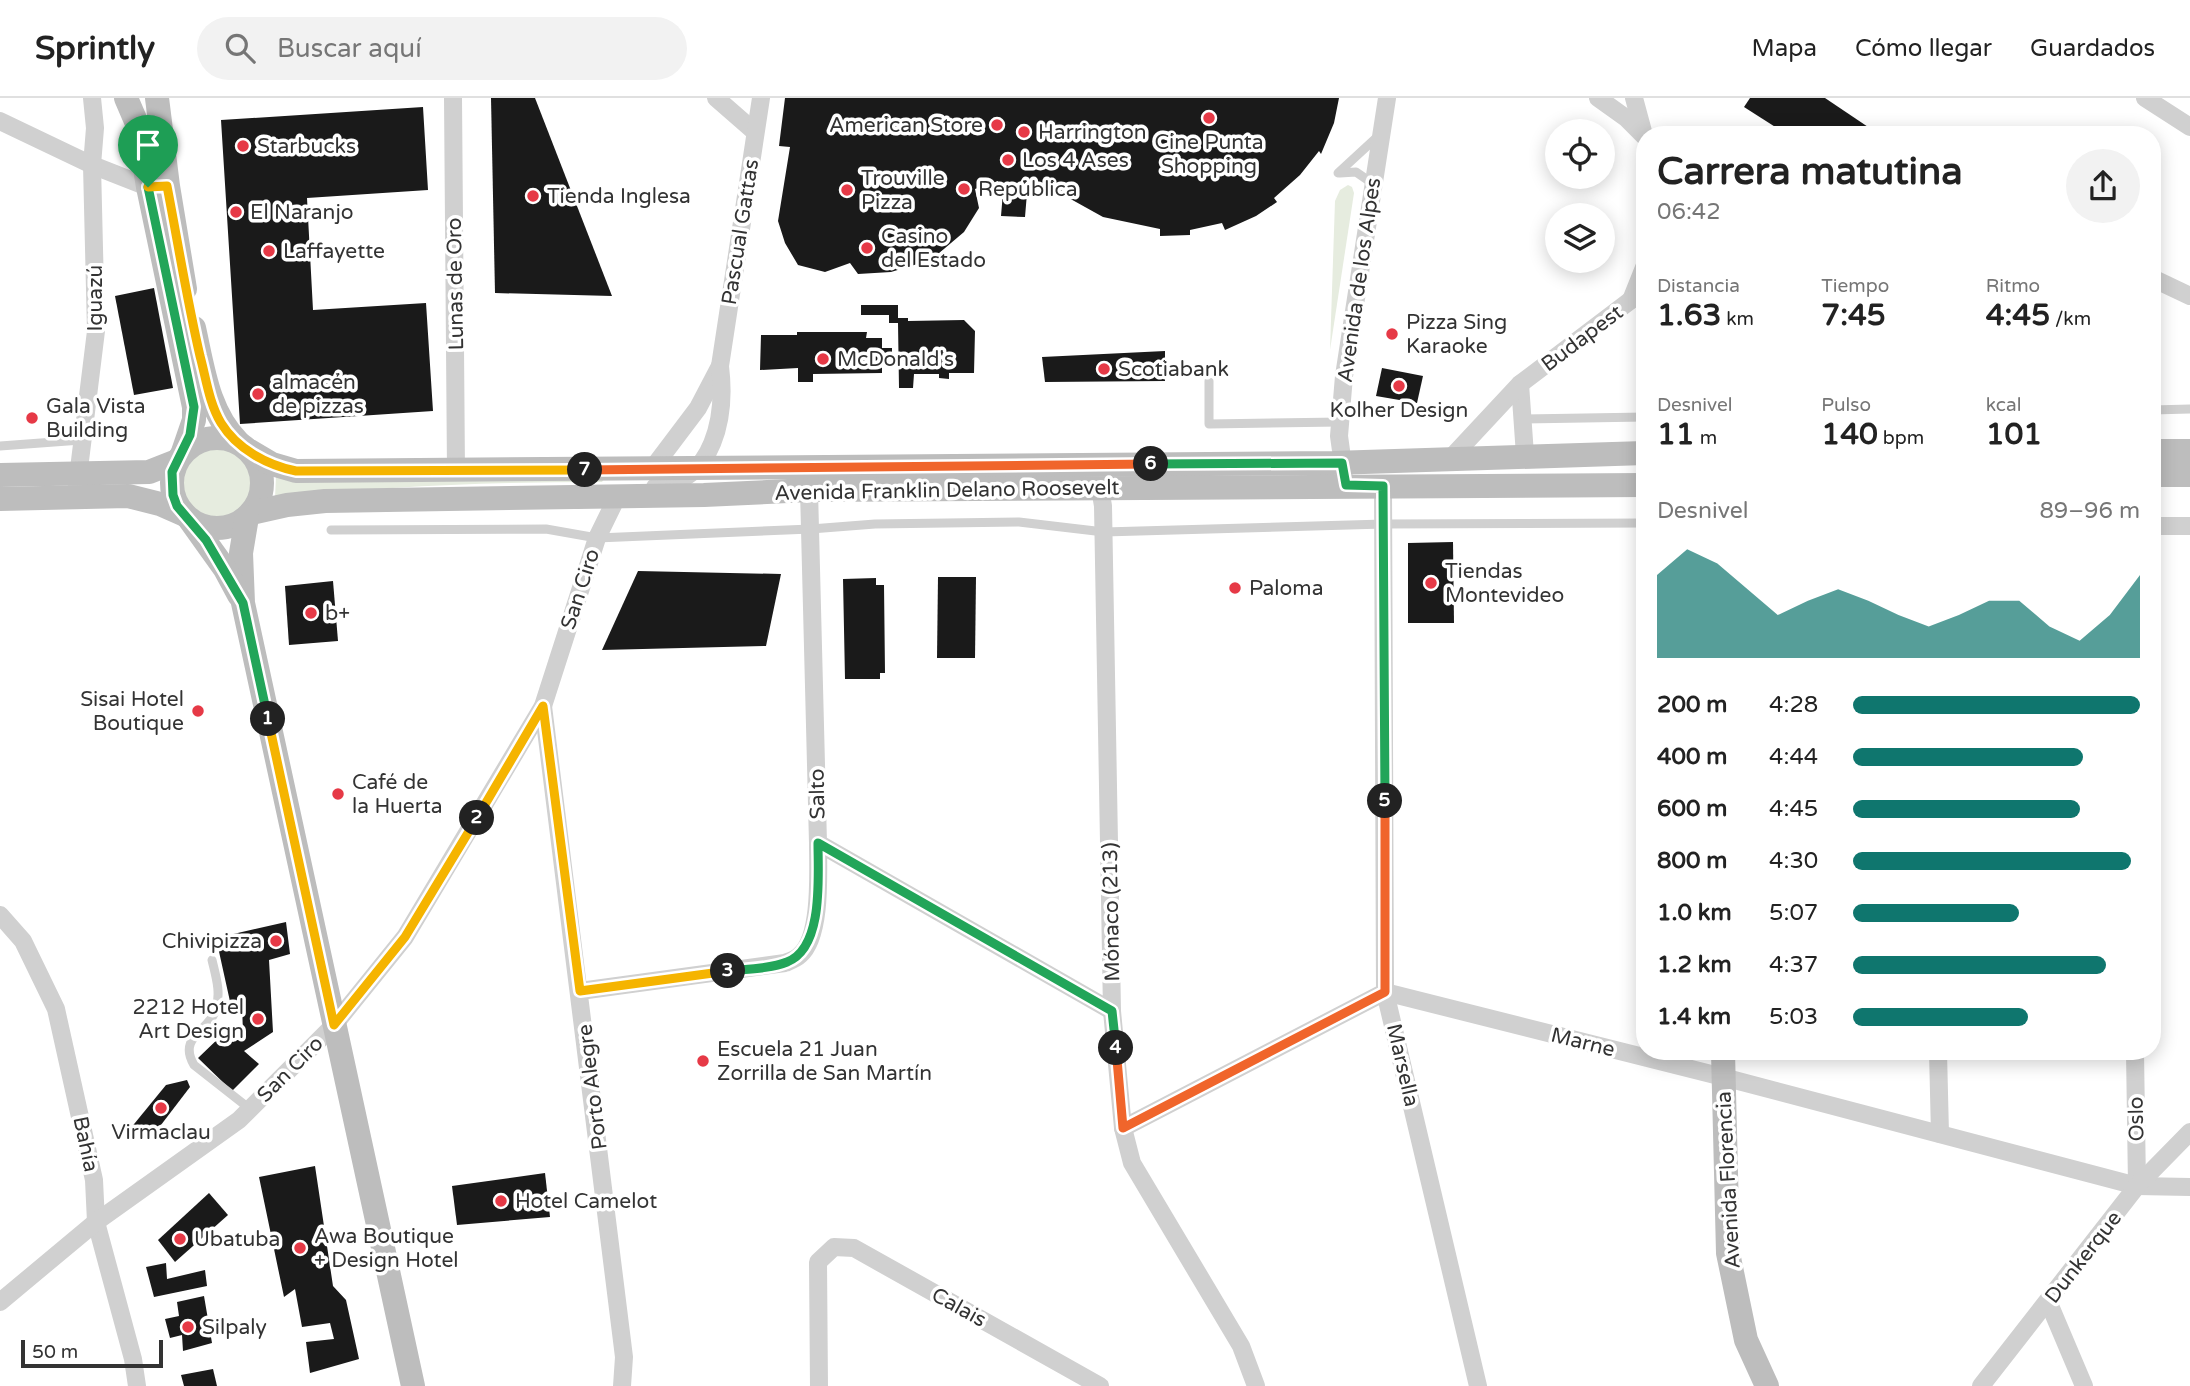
<!DOCTYPE html>
<html lang="es">
<meta charset="utf-8">
<style>
body{margin:0;font-family:"Varela Round",sans-serif;background:#f2f2f2;color:#222;height:100vh;display:flex;flex-direction:column;font-size:26px;white-space:nowrap}
*{box-sizing:border-box;margin:0}
p{font-size:23px;color:#767676}
.icon{flex:none;width:38px;height:38px;fill:none;stroke:currentColor;stroke-width:2;stroke-linecap:round;stroke-linejoin:round}
.map{position:relative;flex:1;overflow:hidden}
.panel{position:absolute;left:1636px;top:28px;width:525px;height:934px;display:flex;flex-direction:column;background:#fff;border-radius:28px;box-shadow:0 4px 18px #0003}
.panel>*{flex:none}
.controls{position:absolute;left:1545px;top:21px;display:grid;gap:14px}
.controls a{display:grid;place-items:center;width:70px;height:70px;border-radius:50%;background:#fff;box-shadow:0 4px 18px #0003;font-size:35px}
.scale{position:absolute;left:21px;bottom:18px;width:142px;box-sizing:border-box;padding-left:7px;border:4px solid #333;border-top:0;font-size:19px;line-height:24px;white-space:nowrap;color:#333;-webkit-text-stroke:5px #fff;paint-order:stroke}
.pin{position:absolute;display:grid;place-items:center;width:60px;height:60px;color:#fff;margin:-72px -30px;border-radius:50% 50% 50% 0;rotate:-45deg;box-shadow:0 0 7px #0007}
.pin .icon{rotate:45deg}
.km{position:absolute;width:35px;height:35px;margin:-18px;border-radius:50%;background:#222;color:#fff;font-size:19px;line-height:35px;text-align:center}
.round{display:grid;place-items:center;flex:none;width:74px;height:74px;border-radius:37px;background:#f2f2f2}
.overview{display:flex;align-items:center;justify-content:space-between;height:119px;padding:0 21px}
h1{font-size:38px;font-weight:700;line-height:52px}
.metrics{display:grid;grid-template-columns:repeat(3,1fr);gap:10px;height:119px;padding:7px 21px}
.metrics div{display:grid;align-content:center}
.metrics b{font-size:30px;font-weight:700}
.metrics small{font-size:19px;font-weight:400}
.metrics p{font-size:19px}
.chart{height:196px;padding:14px 21px}
.chart p{display:flex;justify-content:space-between}
.chart svg{width:100%;height:126px;margin-top:7px;fill:#0f766e;opacity:.7}
ul{padding:0 21px;list-style:none;font-size:23px}
li{display:grid;grid-template-columns:112px 84px 1fr;align-items:center;height:52px}
li i{height:18px;border-radius:9px;background:#0f766e}
header{display:flex;align-items:center;gap:42px;box-sizing:border-box;height:98px;padding:0 35px;background:#fff;border-bottom:2px solid #e0e0e0}
header strong{font-size:33px}
nav{display:flex;gap:38px;margin-inline-start:auto;font-size:24px}
.search{width:490px;height:63px;background:#f2f2f2;display:flex;align-items:center;gap:18px;box-sizing:border-box;padding:0 24px;border-radius:38px;color:#767676;font-size:26px}
.map>svg:first-child{display:block}
.green{fill:#e6ecdf}
.building{fill:#1a1a1a}
.lines{fill:none;stroke-linecap:round;stroke-linejoin:round}
.lane{stroke:#d0d0d0;stroke-width:9}
.street{stroke:#d0d0d0;stroke-width:18}
.secondary{stroke:#bdbdbd;stroke-width:24}
.split-1-casing{stroke:#fff;stroke-width:14}
.split-2-casing{stroke:#fff;stroke-width:14}
.split-3-casing{stroke:#fff;stroke-width:14}
.split-4-casing{stroke:#fff;stroke-width:14}
.split-5-casing{stroke:#fff;stroke-width:14}
.split-6-casing{stroke:#fff;stroke-width:14}
.split-7-casing{stroke:#fff;stroke-width:14}
.split-8-casing{stroke:#fff;stroke-width:14}
.split-1{stroke:#22a559;stroke-width:9}
.split-2{stroke:#f5b400;stroke-width:9}
.split-3{stroke:#f5b400;stroke-width:9}
.split-4{stroke:#22a559;stroke-width:9}
.split-5{stroke:#f0652b;stroke-width:9}
.split-6{stroke:#22a559;stroke-width:9}
.split-7{stroke:#f0652b;stroke-width:9}
.split-8{stroke:#f5b400;stroke-width:9}
.poi-dot{fill:#e63946;stroke:#fff;stroke-width:2.5}
.labels{text-anchor:middle;stroke-width:7;stroke-linejoin:round;paint-order:stroke}
.poi-label{font-size:21px;fill:#333;stroke:#fff;text-anchor:start}
.street-label{font-size:21px;fill:#333;stroke:#fff}
</style>
<header>
<strong>Sprintly</strong>
<div class="search"><svg class="icon" aria-label="search" viewBox="0 0 24 24"><circle cx="10" cy="10" r="6"/><path d="M15 15l6 6"/></svg>Buscar aquí</div>
<nav><a>Mapa</a><a>Cómo llegar</a><a>Guardados</a></nav>
</header>
<div class="map">
<svg width="2190" height="1288" viewBox="0 0 2190 1288">
<rect width="100%" height="100%" fill="#fff"/>
<g class="green">
<path d="M1348,87L1352,89L1354,95L1330,252L1335,103L1340,92Z"/>
<circle cx="218" cy="386" r="37"/>
<path d="M276,378L604,381L602,384C493,384 384,388 275,400Z"/>
</g>
<g class="building">
<path d="M491,0H535L612,198L495,195Z"/>
<path d="M785,0H1339L1334,25L1321,56L1319,53L1300,77L1274,100L1277,104L1256,118L1225,132L1222,125L1190,132V137L1160,138V131L1103,119L1058,94L1032,88V95H1027L1025,119L1001,118L1003,94H998V83L975,91L979,110L964,134L938,156L924,164L891,174L858,176L850,165L825,174L798,167L785,145L778,123L790,49L779,48Z"/>
<path d="M1750,0H1825L1880,37H1788L1744,9Z"/>
<path d="M423,9L428,92L307,100L313,212L426,205L433,313L240,326L221,22Z"/>
<path d="M154,190L173,290L134,297L115,198Z"/>
<path d="M861,207H898V220H908V223L964,222L975,233L974,275H949V281L939,280V276H914L913,290H899L898,225H889V217H861Z"/>
<path d="M797,234H867L866,240H882V250H892V258H886V264H882V275L813,276V284H798V270L760,272L761,237H797Z"/>
<path d="M1165,253V283L1045,284L1042,259Z"/>
<path d="M1382,270L1423,278L1417,305L1376,298Z"/>
<path d="M1453,444L1454,525H1408V445Z"/>
<path d="M638,473L781,476L766,548L602,552Z"/>
<path d="M938,479H976L975,560H937Z"/>
<path d="M876,480V487H884L885,575H880V581H845L843,481Z"/>
<path d="M333,483L338,543L289,547L285,488Z"/>
<path d="M286,824L290,856L269,862L273,934L244,953L259,966L232,993L198,960L223,936L233,944L243,936L242,906L231,908L216,840Z"/>
<path d="M187,982L190,989L151,1040L130,1031L166,987Z"/>
<path d="M315,1068L333,1188L346,1202L359,1261L310,1275L306,1244L334,1241L330,1225L302,1229L295,1191L284,1199L259,1079Z"/>
<path d="M545,1075L550,1119L457,1127L452,1088Z"/>
<path d="M209,1095L228,1117L175,1164L158,1142Z"/>
<path d="M166,1165L167,1181L205,1172L207,1188L154,1199L146,1169Z"/>
<path d="M204,1198L212,1245L183,1253L182,1237L170,1240L165,1221L179,1218L177,1204Z"/>
<path d="M213,1271L217,1288H184L181,1277Z"/>
</g>
<g class="lines">
<g class="lane">
<path d="M1338,75L1376,40"/>
<path d="M1340,75L1356,74L1372,85"/>
<path d="M1209,283V326L1340,324"/>
<path d="M2152,312L2190,311"/>
<path d="M1523,321L1645,319"/>
<path d="M0,348L81,342"/>
<path d="M331,432L546,431L597,440L811,431L875,426L1019,424L1104,434L1384,426L1645,425"/>
<path d="M212,862C216,879 221,894 216,911C210,933 177,938 194,967L250,1011"/>
</g>
<g class="street">
<path d="M453,0L456,373"/>
<path d="M716,0L755,34"/>
<path d="M1598,0L1626,20L1645,39"/>
<path d="M1634,0L1644,37"/>
<path d="M2145,0L2190,29"/>
<path d="M0,23L92,67L148,89L157,88"/>
<path d="M2152,180L2190,198"/>
<path d="M1631,202L1645,167"/>
<path d="M1520,286L1525,357"/>
<path d="M1450,361L1520,286L1631,202L1645,196"/>
<path d="M652,371L698,310L720,268"/>
<path d="M1344,374L1339,338L1344,278L1387,0"/>
<path d="M77,387L96,233L92,67L95,30L92,0"/>
<path d="M1383,388L1385,894L1478,1288"/>
<path d="M655,389C715,384 726,317 720,268L761,0"/>
<path d="M1100,390L1103,408L1112,913L1123,1030L1132,1065L1241,1248L1256,1288"/>
<path d="M2152,428H2190"/>
<path d="M543,608L624,1259L622,1288"/>
<path d="M818,745L1112,913"/>
<path d="M0,817L23,843L56,911L94,1082L96,1124L133,1261L137,1288"/>
<path d="M580,893L785,865C790,863 796,861 800,857C822,838 818,773 818,745L809,392"/>
<path d="M1938,954L1940,1036"/>
<path d="M2135,954L2137,1088"/>
<path d="M1123,1030L1385,894L1723,979L2137,1088L2190,1089"/>
<path d="M2048,1203L2084,1288"/>
<path d="M0,1204L96,1124L239,1022L334,927L405,839L543,608L597,440L617,399"/>
<path d="M819,1288L818,1164L834,1149L854,1150L1100,1288"/>
<path d="M1981,1288L2137,1088L2190,1034"/>
</g>
<g class="secondary">
<path d="M126,0L138,28L148,89L194,309V322L183,354"/>
<path d="M157,0L168,88L185,191"/>
<path d="M194,230C203,270 208,314 238,344"/>
<circle cx="217" cy="385" r="45"/>
<path d="M250,353L272,366L296,373L1333,365L1645,355"/>
<path d="M2152,353H2190"/>
<path d="M0,377L149,374L177,363"/>
<path d="M2152,377H2190"/>
<path d="M0,401L128,398L160,406L185,417"/>
<path d="M251,415L287,407L325,403L704,397L809,392L1645,387"/>
<path d="M247,419L241,455L243,505L413,1288"/>
<path d="M190,422L225,471L239,497"/>
<path d="M1723,954L1728,1155L1746,1242L1767,1288"/>
</g>
</g>
<g class="lines">
<g class="split-1-casing">
<path id="split-1" d="M148,89L194,309L190,337L172,374L173,397L177,408L206,442L243,505L268,621"/>
</g>
<g class="split-2-casing">
<path id="split-2" d="M268,621L334,927L405,839L477,720"/>
</g>
<g class="split-3-casing">
<path id="split-3" d="M477,720L543,608L580,893L728,873"/>
</g>
<g class="split-4-casing">
<path id="split-4" d="M728,873C746,871 770,871 787,864C824,850 818,778 818,745L1112,913L1116,950"/>
</g>
<g class="split-5-casing">
<path id="split-5" d="M1116,950L1123,1030L1385,894V703"/>
</g>
<g class="split-6-casing">
<path id="split-6" d="M1151,366L1342,365L1346,387L1383,388L1385,703"/>
</g>
<g class="split-7-casing">
<path id="split-7" d="M585,372L1151,366"/>
</g>
<g class="split-8-casing">
<path id="split-8" d="M148,89L167,88C178,145 187,202 200,258C206,280 209,305 221,325C237,351 267,367 296,373L585,372"/>
</g>
<use href="#split-1" class="split-1"/>
<use href="#split-2" class="split-2"/>
<use href="#split-3" class="split-3"/>
<use href="#split-4" class="split-4"/>
<use href="#split-5" class="split-5"/>
<use href="#split-6" class="split-6"/>
<use href="#split-7" class="split-7"/>
<use href="#split-8" class="split-8"/>
</g>
<g class="poi-dot">
<circle cx="1209" cy="20" r="7"/>
<circle cx="997" cy="27" r="7"/>
<circle cx="1024" cy="34" r="7"/>
<circle cx="243" cy="48" r="7"/>
<circle cx="1008" cy="62" r="7"/>
<circle cx="964" cy="91" r="7"/>
<circle cx="847" cy="92" r="7"/>
<circle cx="533" cy="98" r="7"/>
<circle cx="236" cy="114" r="7"/>
<circle cx="867" cy="150" r="7"/>
<circle cx="269" cy="153" r="7"/>
<circle cx="1392" cy="236" r="7"/>
<circle cx="823" cy="261" r="7"/>
<circle cx="1104" cy="271" r="7"/>
<circle cx="1399" cy="288" r="7"/>
<circle cx="258" cy="296" r="7"/>
<circle cx="32" cy="320" r="7"/>
<circle cx="1431" cy="485" r="7"/>
<circle cx="1235" cy="490" r="7"/>
<circle cx="311" cy="515" r="7"/>
<circle cx="198" cy="613" r="7"/>
<circle cx="338" cy="696" r="7"/>
<circle cx="276" cy="843" r="7"/>
<circle cx="258" cy="921" r="7"/>
<circle cx="703" cy="963" r="7"/>
<circle cx="161" cy="1010" r="7"/>
<circle cx="501" cy="1103" r="7"/>
<circle cx="180" cy="1141" r="7"/>
<circle cx="300" cy="1150" r="7"/>
<circle cx="188" cy="1229" r="7"/>
</g>
<g class="labels">
<g class="poi-label">
<text x="983" y="34" text-anchor="end">American Store</text>
<text x="1038" y="41">Harrington</text>
<text x="1209" y="51" text-anchor="middle">Cine Punta<tspan x="1209" dy="24">Shopping</tspan></text>
<text x="257" y="55">Starbucks</text>
<text x="1022" y="69">Los 4 Ases</text>
<text x="861" y="87">Trouville<tspan x="861" dy="24">Pizza</tspan></text>
<text x="978" y="98">República</text>
<text x="547" y="105">Tienda Inglesa</text>
<text x="250" y="121">El Naranjo</text>
<text x="881" y="145">Casino<tspan x="881" dy="24">del Estado</tspan></text>
<text x="283" y="160">Laffayette</text>
<text x="1406" y="231">Pizza Sing<tspan x="1406" dy="24">Karaoke</tspan></text>
<text x="837" y="268">McDonald's</text>
<text x="1118" y="278">Scotiabank</text>
<text x="272" y="291">almacén<tspan x="272" dy="24">de pizzas</tspan></text>
<text x="46" y="315">Gala Vista<tspan x="46" dy="24">Building</tspan></text>
<text x="1399" y="319" text-anchor="middle">Kolher Design</text>
<text x="1445" y="480">Tiendas<tspan x="1445" dy="24">Montevideo</tspan></text>
<text x="1249" y="497">Paloma</text>
<text x="325" y="522">b+</text>
<text x="184" y="608" text-anchor="end">Sisai Hotel<tspan x="184" dy="24">Boutique</tspan></text>
<text x="352" y="691">Café de<tspan x="352" dy="24">la Huerta</tspan></text>
<text x="262" y="850" text-anchor="end">Chivipizza</text>
<text x="244" y="916" text-anchor="end">2212 Hotel<tspan x="244" dy="24">Art Design</tspan></text>
<text x="717" y="958">Escuela 21 Juan<tspan x="717" dy="24">Zorrilla de San Martín</tspan></text>
<text x="161" y="1041" text-anchor="middle">Virmaclau</text>
<text x="515" y="1110">Hotel Camelot</text>
<text x="314" y="1145">Awa Boutique<tspan x="314" dy="24">+ Design Hotel</tspan></text>
<text x="194" y="1148">Ubatuba</text>
<text x="202" y="1236">Silpaly</text>
</g>
<g class="street-label">
<text transform="translate(740 134) rotate(-81)" y="7">Pascual Gattas</text>
<text transform="translate(1359 182) rotate(-82)" y="7">Avenida de los Alpes</text>
<text transform="translate(455 186) rotate(-91)" y="7">Lunas de Oro</text>
<text transform="translate(95 200) rotate(-90)" y="7">Iguazú</text>
<text transform="translate(1582 240) rotate(-37)" y="7">Budapest</text>
<text transform="translate(947 392) rotate(-1)" y="7">Avenida Franklin Delano Roosevelt</text>
<text transform="translate(580 491) rotate(-72)" y="7">San Ciro</text>
<text transform="translate(817 696) rotate(-91)" y="7">Salto</text>
<text transform="translate(1111 814) rotate(-91)" y="7">Mónaco (213)</text>
<text transform="translate(1583 944) rotate(14)" y="7">Marne</text>
<text transform="translate(1403 967) rotate(77)" y="7">Marsella</text>
<text transform="translate(290 971) rotate(-45)" y="7">San Ciro</text>
<text transform="translate(592 989) rotate(-97)" y="7">Porto Alegre</text>
<text transform="translate(2136 1021) rotate(-91)" y="7">Oslo</text>
<text transform="translate(86 1046) rotate(78)" y="7">Bahía</text>
<text transform="translate(1728 1082) rotate(-93)" y="7">Avenida Florencia</text>
<text transform="translate(2083 1159) rotate(-52)" y="7">Dunkerque</text>
<text transform="translate(959 1209) rotate(29)" y="7">Calais</text>
</g>
</g>
</svg>
<div class="controls">
<a><svg class="icon" aria-label="locate" viewBox="0 0 24 24"><circle cx="12" cy="12" r="6"/><path d="M12 2v4M12 18v4M2 12h4M18 12h4"/></svg></a>
<a><svg class="icon" aria-label="layers" viewBox="0 0 24 24"><path d="M12 4l9 5-9 5-9-5zM3 14l9 5 9-5"/></svg></a>
</div>
<div class="scale">50 m</div>
<div class="pin" style="left:148px;top:89px;background:#1e9e55"><svg class="icon" aria-label="arrive" viewBox="0 0 24 24"><path d="M6 21V4h12l-3 4 3 4H6"/></svg></div>
<b class="km" style="left:268px;top:621px">1</b>
<b class="km" style="left:477px;top:720px">2</b>
<b class="km" style="left:728px;top:873px">3</b>
<b class="km" style="left:1116px;top:950px">4</b>
<b class="km" style="left:1385px;top:703px">5</b>
<b class="km" style="left:1151px;top:366px">6</b>
<b class="km" style="left:585px;top:372px">7</b>
<section class="panel">
<div class="overview"><div><h1>Carrera matutina</h1><p>06:42</p></div><a class="round"><svg class="icon" aria-label="share" viewBox="0 0 24 24"><path d="M12 15V3M7 8l5-5 5 5M5 13v7h14v-7"/></svg></a></div>
<div class="metrics">
<div><p>Distancia</p><b>1.63<small> km</small></b></div>
<div><p>Tiempo</p><b>7:45</b></div>
<div><p>Ritmo</p><b>4:45<small> /km</small></b></div>
</div>
<div class="metrics">
<div><p>Desnivel</p><b>11<small> m</small></b></div>
<div><p>Pulso</p><b>140<small> bpm</small></b></div>
<div><p>kcal</p><b>101</b></div>
</div>
<div class="chart"><p><span>Desnivel</span>89–96 m</p>
<svg viewBox="0 0 160 44" preserveAspectRatio="none"><path d="M0 44V15L10 6L20 11L30 20L40 29L50 24L60 20L70 24L80 29L90 33L100 29L110 24L120 24L130 33L140 38L150 29L160 15V44z"/></svg>
</div>
<ul>
<li><b>200 m</b>4:28<i style="width:100%"></i></li>
<li><b>400 m</b>4:44<i style="width:80%"></i></li>
<li><b>600 m</b>4:45<i style="width:79%"></i></li>
<li><b>800 m</b>4:30<i style="width:97%"></i></li>
<li><b>1.0 km</b>5:07<i style="width:58%"></i></li>
<li><b>1.2 km</b>4:37<i style="width:88%"></i></li>
<li><b>1.4 km</b>5:03<i style="width:61%"></i></li>
</ul>
</section>
</div>
